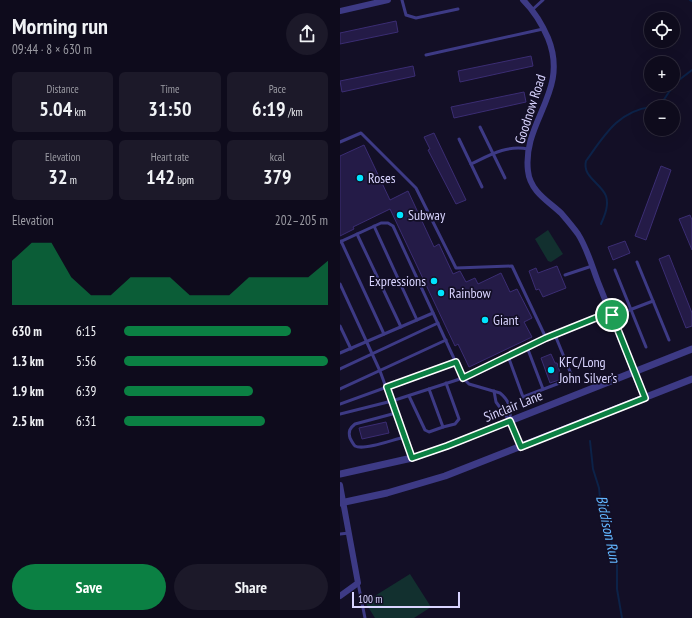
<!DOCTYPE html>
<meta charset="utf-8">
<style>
body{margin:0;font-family:"PT Sans Narrow",sans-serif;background:#1c1929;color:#f1f3f6;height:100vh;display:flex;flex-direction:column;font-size:15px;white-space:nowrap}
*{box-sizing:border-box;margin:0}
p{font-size:13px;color:#9b9ba3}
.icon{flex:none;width:22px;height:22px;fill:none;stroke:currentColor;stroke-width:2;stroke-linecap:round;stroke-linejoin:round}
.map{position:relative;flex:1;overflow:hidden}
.side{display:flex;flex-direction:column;background:#0e0b1c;width:340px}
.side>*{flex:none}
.buttons{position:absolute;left:304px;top:12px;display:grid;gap:8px}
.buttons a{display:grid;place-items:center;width:36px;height:36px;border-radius:50%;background:#0e0b1c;box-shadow:0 4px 16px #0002,0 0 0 1px #2e2b3b;font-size:20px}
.scale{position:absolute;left:12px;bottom:10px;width:108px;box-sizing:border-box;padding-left:4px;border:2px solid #d9d4ff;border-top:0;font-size:11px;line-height:14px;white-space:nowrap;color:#d9d4ff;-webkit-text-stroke:3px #130f26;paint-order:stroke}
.pin{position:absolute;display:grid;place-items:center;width:34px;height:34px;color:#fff;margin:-17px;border:2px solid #fff;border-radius:50%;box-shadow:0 1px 4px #0007}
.round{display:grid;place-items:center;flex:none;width:42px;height:42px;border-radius:21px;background:#1c1929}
.head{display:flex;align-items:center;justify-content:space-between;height:68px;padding:0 12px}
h1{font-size:22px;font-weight:800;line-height:30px}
.figures{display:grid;grid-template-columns:repeat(3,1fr);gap:6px;height:68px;padding:4px 12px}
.figures div{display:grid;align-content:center;border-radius:6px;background:#1c1929;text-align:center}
.figures b{font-size:20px;font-weight:800}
.figures small{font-size:11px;font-weight:400}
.figures p{font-size:11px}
.chart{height:112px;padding:8px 12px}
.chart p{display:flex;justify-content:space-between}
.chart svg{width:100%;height:72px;margin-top:4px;fill:#0b8043;opacity:.7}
.cta{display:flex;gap:8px;margin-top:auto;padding:8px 12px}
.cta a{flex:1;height:46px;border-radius:24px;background:#0b8043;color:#fff;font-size:16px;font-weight:800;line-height:46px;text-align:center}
.cta a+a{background:#1c1929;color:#f1f3f6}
ul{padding:0 12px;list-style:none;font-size:13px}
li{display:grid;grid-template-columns:64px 48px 1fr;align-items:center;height:30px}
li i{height:10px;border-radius:5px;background:#0b8043}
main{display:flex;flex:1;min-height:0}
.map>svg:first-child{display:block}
.green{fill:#12302f}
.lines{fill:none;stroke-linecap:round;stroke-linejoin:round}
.stream{stroke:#0c2248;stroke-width:2}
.building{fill:#241b47;stroke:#3b2d73}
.service{stroke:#3d3a85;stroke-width:3}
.minor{stroke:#3d3a85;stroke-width:6}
.tertiary{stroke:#3d3a85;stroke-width:7}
.route-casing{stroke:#fff;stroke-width:8}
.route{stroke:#0b8043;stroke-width:5}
.poi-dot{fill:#00e5ff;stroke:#130f26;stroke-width:1.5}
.labels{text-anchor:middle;stroke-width:3.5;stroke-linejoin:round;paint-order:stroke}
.street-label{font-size:14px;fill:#d9d4ff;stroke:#130f26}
.poi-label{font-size:14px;fill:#d9d4ff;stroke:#130f26;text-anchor:start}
.water-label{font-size:15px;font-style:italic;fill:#62b6ff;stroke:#130f26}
</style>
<main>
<section class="side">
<div class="head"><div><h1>Morning run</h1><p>09:44 · 8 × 630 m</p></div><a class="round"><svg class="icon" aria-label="share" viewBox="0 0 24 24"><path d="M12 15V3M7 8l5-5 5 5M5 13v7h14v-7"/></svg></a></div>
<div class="figures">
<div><p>Distance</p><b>5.04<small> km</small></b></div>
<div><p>Time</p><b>31:50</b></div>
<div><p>Pace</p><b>6:19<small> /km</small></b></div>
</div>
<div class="figures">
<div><p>Elevation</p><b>32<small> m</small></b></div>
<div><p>Heart rate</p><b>142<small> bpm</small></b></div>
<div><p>kcal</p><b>379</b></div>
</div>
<div class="chart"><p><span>Elevation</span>202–205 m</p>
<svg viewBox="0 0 160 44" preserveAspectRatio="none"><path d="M0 44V17L10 6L20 6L30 27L40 38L50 38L60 27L70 27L80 27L90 38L100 38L110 38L120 27L130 27L140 27L150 27L160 17V44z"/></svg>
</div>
<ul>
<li><b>630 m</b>6:15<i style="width:82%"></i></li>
<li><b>1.3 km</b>5:56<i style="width:100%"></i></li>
<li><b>1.9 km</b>6:39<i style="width:63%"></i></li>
<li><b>2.5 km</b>6:31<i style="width:69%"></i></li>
</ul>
<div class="cta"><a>Save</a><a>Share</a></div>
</section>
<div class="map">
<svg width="352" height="618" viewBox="0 0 352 618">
<rect width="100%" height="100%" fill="#130f26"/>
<g class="green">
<path d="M208,230L223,254L211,262L208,261L195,239Z"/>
<path d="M70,574L91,607L74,618H35L25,602Z"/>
</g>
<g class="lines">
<g class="stream">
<path d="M350,0L352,1"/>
<path d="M314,107L323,101L335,83L352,70"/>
<path d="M261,224C265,215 269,205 266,196C261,183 242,177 246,161C264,136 278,111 311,107"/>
<path d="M250,441L253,469L259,488L261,508L266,521L277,562V589L282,618"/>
</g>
</g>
<g class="building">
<path d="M56,21L58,32L0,44V33Z"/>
<path d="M191,56L193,66L120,82L118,71Z"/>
<path d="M73,66L75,76L2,92L0,81Z"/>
<path d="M184,92L186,102L114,118L111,107Z"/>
<path d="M94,133L126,200L116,204L88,150L90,149L84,137Z"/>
<path d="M24,145L50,200L68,191L94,247L99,244L113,274L120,271L126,282L135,278L138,284L161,273L170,292L177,289L192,318L184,322L192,337L129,367L118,344L115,346L50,209L13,227L14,229L0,236V156Z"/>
<path d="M321,166L331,170L306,240L295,236Z"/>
<path d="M350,215L352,220V250L339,219Z"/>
<path d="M285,241L290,253L273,260L268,247Z"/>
<path d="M329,255L352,313V326L346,328L319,259Z"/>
<path d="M217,266L226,288L203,297L199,289L196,290L189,271L196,268L198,273Z"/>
<path d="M211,354L215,363H217L222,379L210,383L201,358Z"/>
<path d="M46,422L49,433L22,439L19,428Z"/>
</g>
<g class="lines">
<g class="service">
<path d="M62,0L66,15L76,18L118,9"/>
<path d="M192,10L203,0"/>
<path d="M86,55L203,29"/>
<path d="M140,127L165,178"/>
<path d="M119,139L142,187"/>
<path d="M0,142L21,133L76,188L116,268L172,266L206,338"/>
<path d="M131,164C150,155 166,145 188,149"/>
<path d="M34,226L77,320"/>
<path d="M17,234L61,327"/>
<path d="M1,241L44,334"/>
<path d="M0,242L41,223H48L53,226L123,378L129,384L160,393C170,401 171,409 170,421"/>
<path d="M297,262L329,340"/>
<path d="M275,270L306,347"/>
<path d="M225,275L252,266"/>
<path d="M0,284L40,371L72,458"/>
<path d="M0,326L11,349"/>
<path d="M187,347L203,389"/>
<path d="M0,353L93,313"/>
<path d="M168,356L183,397L230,379L231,374L215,335"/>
<path d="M0,369L98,323"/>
<path d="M0,389L106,340"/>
<path d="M154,391L156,402L170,421"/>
<path d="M69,396L85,430L89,432L103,427L89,389"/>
<path d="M0,404L116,362"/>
<path d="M56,413L15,424C10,428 8,431 10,438C11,440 13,444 15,446C24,451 54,439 65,437"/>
<path d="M0,414L52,401L123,378L215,335L263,315L279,314L313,301"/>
<path d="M103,427L115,424L119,419L106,383"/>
<path d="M0,534L9,533"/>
<path d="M18,583L25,618"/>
</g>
<g class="minor">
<path d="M183,0C194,11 202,24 208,38C230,92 182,121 188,171C190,191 208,201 221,213C227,220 233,227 238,234C247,248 252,266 258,282C270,312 282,342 294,372"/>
<path d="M0,11L48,0"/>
<path d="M0,485L18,583L0,596"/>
</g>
<g class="tertiary">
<path d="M294,372L305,398"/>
<path d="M170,421L181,447"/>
<path d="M0,474L72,458L107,446L352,349"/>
<path d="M0,503L47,493L105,476L352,379"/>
</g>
</g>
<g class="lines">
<g class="route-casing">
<path id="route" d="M263,315H272L305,398L181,447L170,421L107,446L72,458L47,387L116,362L123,378L206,338Z"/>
</g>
<use href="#route" class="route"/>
</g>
<g class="poi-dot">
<circle cx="20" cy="178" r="4"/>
<circle cx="60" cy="215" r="4"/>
<circle cx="94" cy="281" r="4"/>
<circle cx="101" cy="293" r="4"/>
<circle cx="145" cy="320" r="4"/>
<circle cx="211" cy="370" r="4"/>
</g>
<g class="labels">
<g class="street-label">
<text transform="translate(190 109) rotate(-72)" y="5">Goodnow Road</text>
<text transform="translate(173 406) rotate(-22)" y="5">Sinclair Lane</text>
</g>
<g class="poi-label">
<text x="28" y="183">Roses</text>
<text x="68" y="220">Subway</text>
<text x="86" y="286" text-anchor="end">Expressions</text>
<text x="109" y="298">Rainbow</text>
<text x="153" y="325">Giant</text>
<text x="219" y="367">KFC/Long<tspan x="219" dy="16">John Silver’s</tspan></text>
</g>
<g class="water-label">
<text transform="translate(268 529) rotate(78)" y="5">Biddison Run</text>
</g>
</g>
</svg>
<div class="buttons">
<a><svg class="icon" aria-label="locate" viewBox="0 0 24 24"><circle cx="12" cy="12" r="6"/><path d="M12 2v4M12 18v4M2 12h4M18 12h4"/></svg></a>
<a>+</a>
<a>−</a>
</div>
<div class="scale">100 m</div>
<div class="pin" style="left:272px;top:315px;background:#1e9e55"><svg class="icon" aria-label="arrive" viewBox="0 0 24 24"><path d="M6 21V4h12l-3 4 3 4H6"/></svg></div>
</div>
</main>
